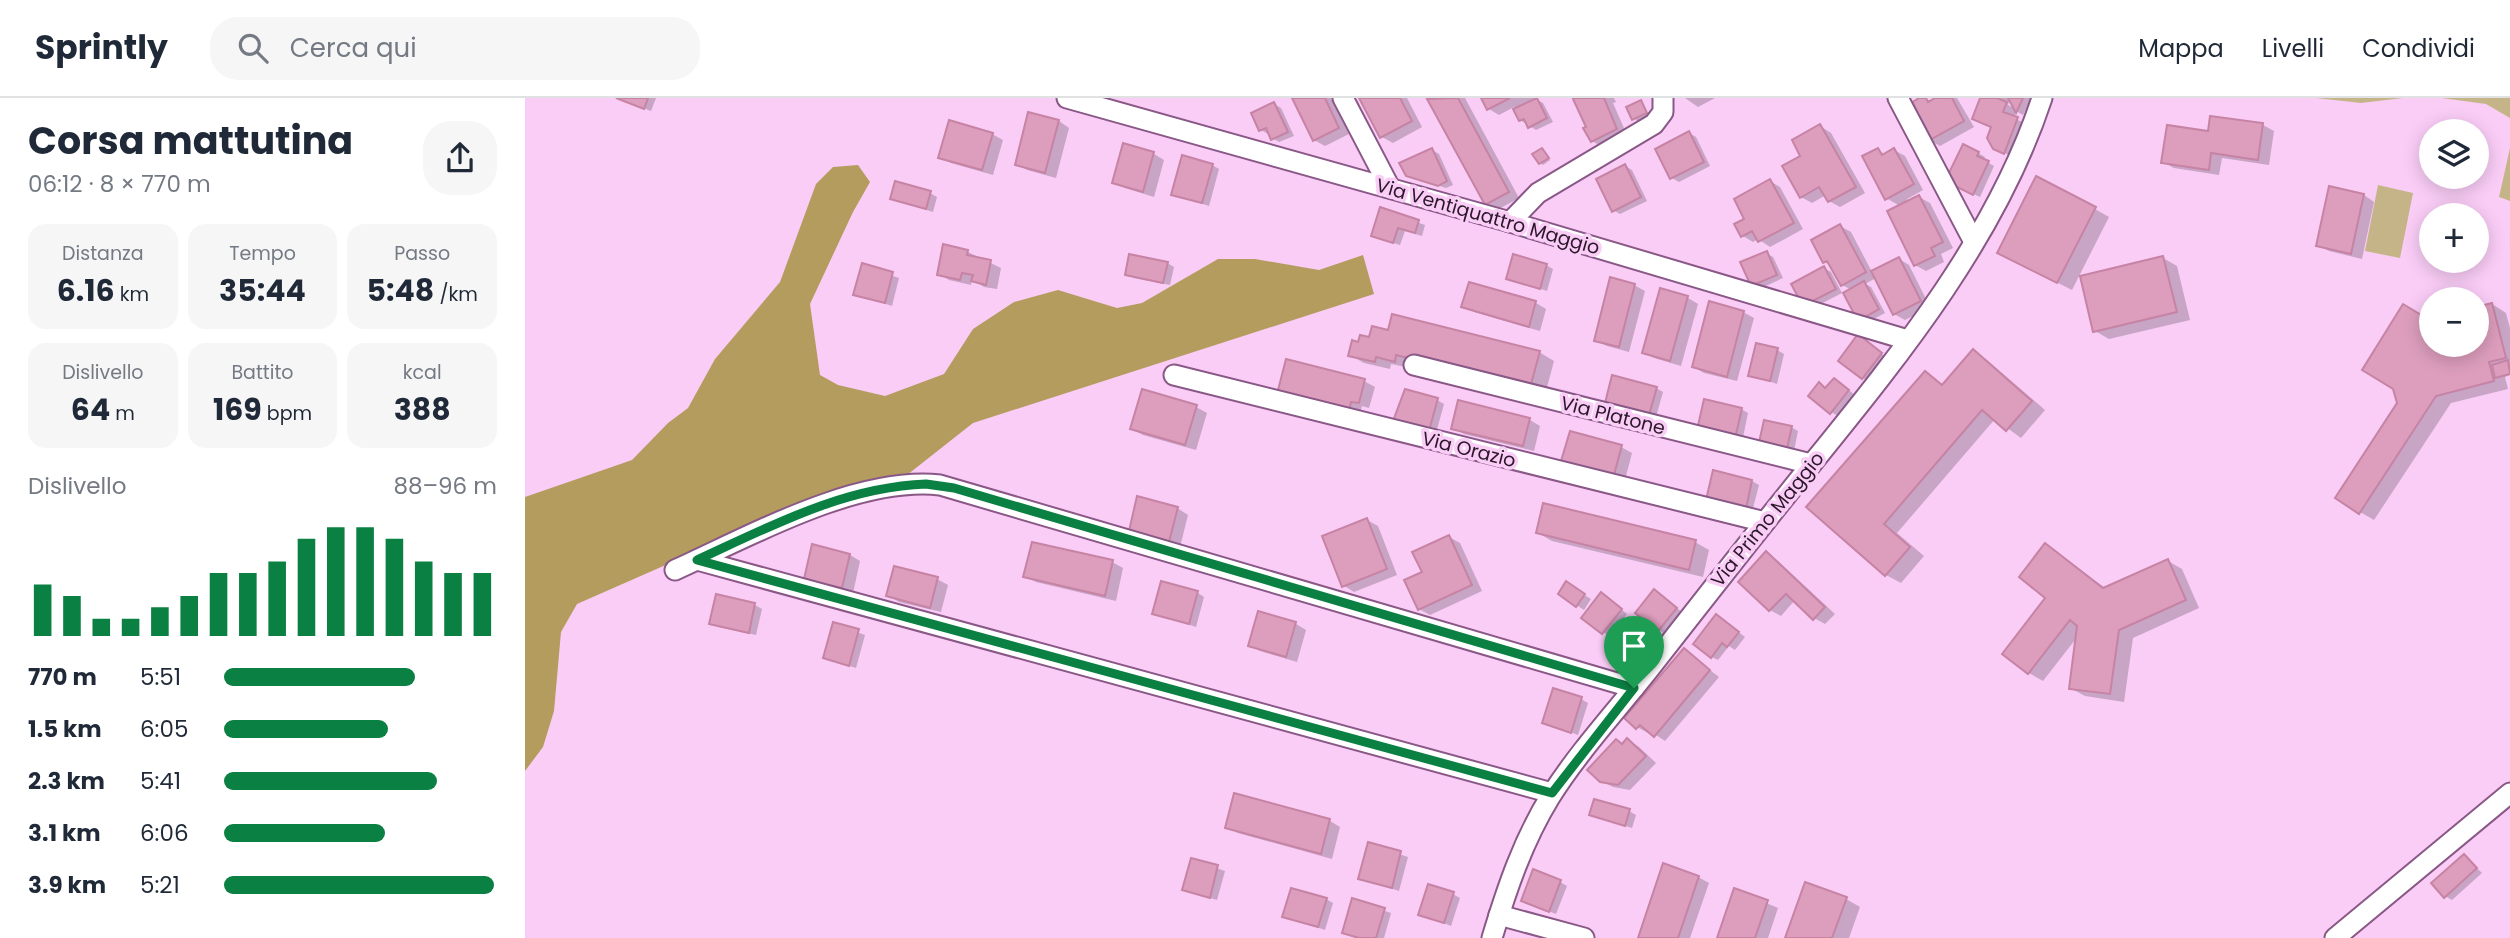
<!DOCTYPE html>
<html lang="it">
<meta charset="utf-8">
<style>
body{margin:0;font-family:Poppins,sans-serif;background:#f6f6f7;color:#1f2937;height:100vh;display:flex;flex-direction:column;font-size:26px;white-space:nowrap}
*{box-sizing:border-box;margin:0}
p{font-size:23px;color:#747a83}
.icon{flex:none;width:38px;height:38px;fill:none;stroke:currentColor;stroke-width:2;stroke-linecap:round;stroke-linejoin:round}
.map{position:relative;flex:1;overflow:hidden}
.sheet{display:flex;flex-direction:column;background:#fff;width:525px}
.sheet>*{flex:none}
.fabs{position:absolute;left:1894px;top:21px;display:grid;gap:14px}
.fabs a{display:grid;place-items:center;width:70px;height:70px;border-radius:50%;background:#fff;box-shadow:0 4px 18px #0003;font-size:35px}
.pin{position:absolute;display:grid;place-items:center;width:60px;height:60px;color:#fff;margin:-72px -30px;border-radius:50% 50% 50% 0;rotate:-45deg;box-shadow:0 0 7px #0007}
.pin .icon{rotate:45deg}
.round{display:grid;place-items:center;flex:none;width:74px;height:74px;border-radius:28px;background:#f6f6f7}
.overview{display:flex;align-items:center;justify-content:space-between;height:119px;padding:0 28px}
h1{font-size:38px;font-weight:700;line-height:52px}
.stats{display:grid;grid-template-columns:repeat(3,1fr);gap:10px;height:119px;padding:7px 28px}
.stats div{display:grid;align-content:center;border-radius:18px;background:#f6f6f7;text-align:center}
.stats b{font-size:30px;font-weight:700}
.stats small{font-size:19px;font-weight:400}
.stats p{font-size:19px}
.chart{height:196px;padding:14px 28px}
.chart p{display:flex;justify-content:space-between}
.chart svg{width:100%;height:126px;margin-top:7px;stroke:#0b8043;stroke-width:6}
ul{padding:0 28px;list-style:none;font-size:23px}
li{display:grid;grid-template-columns:112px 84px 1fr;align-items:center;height:52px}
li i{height:18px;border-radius:9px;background:#0b8043}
header{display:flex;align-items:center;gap:42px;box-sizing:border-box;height:98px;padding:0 35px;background:#fff;border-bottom:2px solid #e0e1e3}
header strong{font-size:33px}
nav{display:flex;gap:38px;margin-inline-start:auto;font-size:24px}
.search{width:490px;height:63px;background:#f6f6f7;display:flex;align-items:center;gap:18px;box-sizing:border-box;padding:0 24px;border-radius:28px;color:#747a83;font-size:26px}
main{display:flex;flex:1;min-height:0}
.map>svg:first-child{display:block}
.green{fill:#c5b488}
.forest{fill:#b49c5f}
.shadow{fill:#0003}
.building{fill:#dd9ebd;stroke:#c683a4;stroke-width:2}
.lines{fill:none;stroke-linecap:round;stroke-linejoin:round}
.minor-casing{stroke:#895887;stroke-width:23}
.minor{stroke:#fff;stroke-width:19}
.route-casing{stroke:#fff;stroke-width:14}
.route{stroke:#0b8043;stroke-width:9}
.labels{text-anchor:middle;stroke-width:7;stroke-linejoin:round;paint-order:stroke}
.street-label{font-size:19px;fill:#2b172a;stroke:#facdf7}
</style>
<header>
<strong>Sprintly</strong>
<div class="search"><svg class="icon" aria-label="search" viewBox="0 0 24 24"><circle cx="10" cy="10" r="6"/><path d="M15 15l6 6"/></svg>Cerca qui</div>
<nav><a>Mappa</a><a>Livelli</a><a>Condividi</a></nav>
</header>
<main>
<section class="sheet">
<div class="overview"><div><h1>Corsa mattutina</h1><p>06:12 · 8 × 770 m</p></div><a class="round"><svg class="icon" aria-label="share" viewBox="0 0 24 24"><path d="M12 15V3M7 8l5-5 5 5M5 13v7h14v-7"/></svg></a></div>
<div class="stats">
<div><p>Distanza</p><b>6.16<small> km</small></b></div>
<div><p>Tempo</p><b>35:44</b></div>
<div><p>Passo</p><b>5:48<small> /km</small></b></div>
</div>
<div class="stats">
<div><p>Dislivello</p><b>64<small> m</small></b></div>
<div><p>Battito</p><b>169<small> bpm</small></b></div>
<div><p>kcal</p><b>388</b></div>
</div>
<div class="chart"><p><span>Dislivello</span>88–96 m</p>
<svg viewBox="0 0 160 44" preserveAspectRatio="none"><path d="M5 44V26M15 44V30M25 44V38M35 44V38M45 44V34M55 44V30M65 44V22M75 44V22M85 44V18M95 44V10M105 44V6M115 44V6M125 44V10M135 44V18M145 44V22M155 44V22"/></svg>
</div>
<ul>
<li><b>770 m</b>5:51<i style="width:70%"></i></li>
<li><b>1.5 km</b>6:05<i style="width:60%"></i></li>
<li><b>2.3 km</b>5:41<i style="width:78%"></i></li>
<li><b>3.1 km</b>6:06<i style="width:59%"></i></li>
<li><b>3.9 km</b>5:21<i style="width:99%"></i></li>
</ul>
</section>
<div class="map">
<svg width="1985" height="840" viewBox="0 0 1985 840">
<rect width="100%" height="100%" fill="#facdf7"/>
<g class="green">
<path d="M1791,0H1878L1836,5Z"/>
<path d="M1917,0H1985V20L1961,6Z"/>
<path d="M1985,50V103L1974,99Z"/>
<path d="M1853,87L1888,95L1875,160L1840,153Z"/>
</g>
<path class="forest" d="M333,67L345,84L328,114L285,206L295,277L313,287L360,298L419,276L448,231L489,204L533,192L592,210L617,205L693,161H730L794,172L838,157L849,196L448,325L382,377L270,410L52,506L36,534L29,613L18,649L0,673V399L107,362L143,325L163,310L190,261L255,184L291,86L308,69Z"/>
<g class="shadow">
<path d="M93,0H131L126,13Z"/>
<path d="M769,0H806L824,36L800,48L789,42Z"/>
<path d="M836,0H882L897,29L868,45L857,39Z"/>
<path d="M907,0H940L994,100L972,112L961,106L905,1Z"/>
<path d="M958,0H1009L1018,5L1028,24L1011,32L995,22L989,9L974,17L964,11Z"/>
<path d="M1054,0H1089L1091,4L1088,5L1102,37L1078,49L1067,43Z"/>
<path d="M1160,0H1190L1173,9Z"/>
<path d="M1398,0L1407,3L1413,0H1432L1449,29L1415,48L1404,42Z"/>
<path d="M1457,0H1483L1485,1L1483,7L1491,11L1485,0H1506L1498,17L1491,13L1489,20L1503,27L1490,60L1469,50L1467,30L1449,20Z"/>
<path d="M1116,4L1124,17L1112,23L1103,10Z"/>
<path d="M749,6L756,10L769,38L754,44L747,40L745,35L743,36L736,32Z"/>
<path d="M1686,20L1738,27L1749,33L1744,67L1697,60L1694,77L1649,70L1638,64L1684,35Z"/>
<path d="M534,23L544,30L531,80L502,72L492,66Z"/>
<path d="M1295,28L1306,35L1340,95L1315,109L1304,103L1301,97L1287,105L1276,99L1278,59Z"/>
<path d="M1164,35L1171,39L1185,68L1154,84L1147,80Z"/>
<path d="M467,36L478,42L468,77L426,65L415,59Z"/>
<path d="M600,47L629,56L639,62L629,99L600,90L589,84Z"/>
<path d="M907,52L914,56L928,87L921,90L882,77Z"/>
<path d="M1017,52L1025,62L1018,67L1015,65Z"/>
<path d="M1353,52L1361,57L1369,52L1380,58L1398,92L1382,101L1383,104L1394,99L1405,105L1428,150L1416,156L1419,164L1401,173L1390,167L1375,108L1361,100Z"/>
<path d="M1453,55L1460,59L1458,62L1469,68L1455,99L1429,87Z"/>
<path d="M687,67L694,71L684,108L648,96Z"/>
<path d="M1100,68L1107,72L1122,103L1095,116L1088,112Z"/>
<path d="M1245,83L1255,89L1278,131L1245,149L1233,141L1228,144L1218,138L1222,121Z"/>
<path d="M405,95L412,99L408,114L367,101Z"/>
<path d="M1839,97L1849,104L1837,161L1804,153L1793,147Z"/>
<path d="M1570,111L1584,119L1547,192L1488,162Z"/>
<path d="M856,112L900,127L897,138L880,133L875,147L855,141Z"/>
<path d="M1315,128L1326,134L1347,174L1374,161L1384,167L1405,209L1380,222L1369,216L1351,180L1340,186L1346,189L1360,215L1341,225L1327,192L1317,187L1307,168L1299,164Z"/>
<path d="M443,154L476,170L472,191L459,189L447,182L446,187L424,182L414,176Z"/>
<path d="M1241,155L1248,159L1258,180L1234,191L1227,187Z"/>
<path d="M1638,160L1652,168L1665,222L1584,241L1570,233Z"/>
<path d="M642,165L649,169L645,187L609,180L602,176Z"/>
<path d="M1021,167L1028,171L1022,193L983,180Z"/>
<path d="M338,168L374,180L367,208L330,196Z"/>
<path d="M1299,170L1306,174L1317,195L1286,211L1279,207Z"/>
<path d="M945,186L1011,205L1021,211L1015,233L949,214L938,208Z"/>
<path d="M1109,187L1120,193L1104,254L1082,248L1071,242Z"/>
<path d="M1163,200L1173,206L1156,268L1129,260L1119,254Z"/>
<path d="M1967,206L1981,215L1985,230V277L1980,279L1983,291L1926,305L1849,422L1835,414L1874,306L1870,290L1906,247H1951Z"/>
<path d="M1218,214L1229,220L1212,283L1179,275L1169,269Z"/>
<path d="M1340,243L1362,260L1344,284L1338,280Z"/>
<path d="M1252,252L1259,256L1252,286L1225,277Z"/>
<path d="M1014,254L1029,263L1020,297L866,266L865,271L839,265L825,257Z"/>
<path d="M1448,254L1462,262L1520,312L1496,340L1470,321L1372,435L1399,458L1376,485L1361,477L1284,409L1400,275L1419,287Z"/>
<path d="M763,263L839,283L850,289L844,310L837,308L834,319Z"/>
<path d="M1294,286L1302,291L1316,286L1330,297L1313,318L1306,314Z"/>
<path d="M1131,290L1138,294L1131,319L1082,305Z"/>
<path d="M912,302L919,306L911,335L877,326Z"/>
<path d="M671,309L682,315L671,352L618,337L607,331Z"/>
<path d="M1216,311L1223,315L1217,344L1181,335Z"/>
<path d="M1005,322L1015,328L1009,353L939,336L928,330Z"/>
<path d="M1266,329L1273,333L1268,358L1242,352Z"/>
<path d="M1096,349L1107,355L1100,382L1049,368L1038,362Z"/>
<path d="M1189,374L1227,383L1234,387L1227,414L1190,405Z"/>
<path d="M652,410L663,417L655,449L606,433Z"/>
<path d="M842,422L853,428L872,477L829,494L818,487Z"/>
<path d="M1013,435L1170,444L1184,452L1178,479L1027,443Z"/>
<path d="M924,439L935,445L957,493L905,517L894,511L899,475Z"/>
<path d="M1521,447L1580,490L1643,463L1657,471L1674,510L1608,540L1599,604L1560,598L1545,590L1553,538L1518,583L1504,575L1523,500Z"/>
<path d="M288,448L325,457L335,463L328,495L291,486L281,480Z"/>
<path d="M1242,455L1252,462L1310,516L1300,526L1289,520L1270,502L1256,518L1245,512Z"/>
<path d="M587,464L598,470L591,503L511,484L500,478Z"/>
<path d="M412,481L423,487L416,514L374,504L363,497Z"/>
<path d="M1048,490L1066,501L1059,512L1035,496Z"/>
<path d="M673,495L679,499L671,529L629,515Z"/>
<path d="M1136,498L1157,514L1140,536L1134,532Z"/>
<path d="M192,499L230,507L237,511L231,537L193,529L186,525Z"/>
<path d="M1083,500L1102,516L1085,538L1078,534Z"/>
<path d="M734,515L771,526L781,532L772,564L735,553L725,547Z"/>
<path d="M1192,518L1220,539L1210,552L1204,548L1193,562L1187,559Z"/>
<path d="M309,526L340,537L331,570L300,560Z"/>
<path d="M1159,552L1194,579L1140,643L1125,633L1123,635L1112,629Z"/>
<path d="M1056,601L1063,605L1053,637L1019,624Z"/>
<path d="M1103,642L1114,649L1131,665L1105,692L1088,689L1076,683Z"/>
<path d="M711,698L805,723L815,729L807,761L713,735L702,729Z"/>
<path d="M1104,713L1111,717L1107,730L1066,717Z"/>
<path d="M844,746L883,759L874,793L835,780Z"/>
<path d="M1939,758L1957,775L1927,802L1920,798Z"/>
<path d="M667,762L700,773L692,802L659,792Z"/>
<path d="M1173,779L1184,785L1165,840H1115Z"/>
<path d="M1035,784L1042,788L1031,816L1005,806Z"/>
<path d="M1210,792L1253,810L1243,840H1193Z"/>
<path d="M928,796L935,800L926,828L896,816Z"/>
<path d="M801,801L808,805L800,832L759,818Z"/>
<path d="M1321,801L1335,809L1324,840H1262Z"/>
<path d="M828,802L866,815L859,840H833L819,834Z"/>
</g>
<g class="building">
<path d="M91,0H123L119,11Z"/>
<path d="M767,0H800L814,30L788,43Z"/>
<path d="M834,0H875L887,23L855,40Z"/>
<path d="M933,0L984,94L960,107L902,1Z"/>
<path d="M956,0H985L962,12Z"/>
<path d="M1012,0L1022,20L1003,30L999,21L994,23L988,11Z"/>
<path d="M1050,0H1079L1092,31L1066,44L1058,30L1061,29L1048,1Z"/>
<path d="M1394,0H1401L1403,4L1410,0H1427L1439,23L1403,43L1383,7Z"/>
<path d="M1455,0H1472L1482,4L1478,14L1493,19L1479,56L1468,51L1462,40L1466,29L1447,21Z"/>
<path d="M1483,0H1498L1491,15Z"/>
<path d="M1116,2L1122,15L1107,22L1101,9Z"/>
<path d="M749,4L763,34L746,42L741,30L734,33L726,15Z"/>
<path d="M503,14L534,22L520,75L490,67Z"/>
<path d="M1685,18L1738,25L1733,62L1686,55L1684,72L1636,65L1642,27L1683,33Z"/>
<path d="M424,22L468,35L457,72L413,60Z"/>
<path d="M1295,26L1331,89L1303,104L1294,89L1275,100L1257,68L1275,58L1267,42Z"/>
<path d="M1164,33L1179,64L1145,81L1130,51Z"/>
<path d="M598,45L629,54L618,94L587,85Z"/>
<path d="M1438,46L1454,54L1452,58L1464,63L1448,97L1420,83Z"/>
<path d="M907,50L922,83L913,88L881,78L874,65Z"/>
<path d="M1017,50L1024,60L1014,66L1007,56Z"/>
<path d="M1353,50L1357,57L1369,50L1389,86L1360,102L1337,58Z"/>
<path d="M657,57L688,66L677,105L646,97Z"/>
<path d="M1100,66L1116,99L1087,114L1071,81Z"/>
<path d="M1511,78L1571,109L1532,185L1472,155Z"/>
<path d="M1245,81L1269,125L1233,144L1227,133L1216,139L1209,126L1219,121L1209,101Z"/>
<path d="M370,83L406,93L401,111L365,101Z"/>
<path d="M1804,88L1839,96L1826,156L1791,148Z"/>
<path d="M1394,97L1418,144L1406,150L1410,158L1389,168L1362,113Z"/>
<path d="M855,109L894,122L890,135L873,130L868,145L846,138Z"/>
<path d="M1315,126L1341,174L1316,188L1302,163L1298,165L1286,142Z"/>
<path d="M418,146L443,152L442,157L466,162L461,187L446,183L448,177L437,175L435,182L412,177Z"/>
<path d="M1242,153L1252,177L1226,188L1215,164Z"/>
<path d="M604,156L643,164L638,185L600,177Z"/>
<path d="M988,156L1022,166L1015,191L981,181Z"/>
<path d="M1638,158L1652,214L1568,234L1555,178Z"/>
<path d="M1374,159L1396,203L1368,217L1346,173Z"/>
<path d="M337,165L368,174L360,205L328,197Z"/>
<path d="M1299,168L1311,191L1278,208L1266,186Z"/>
<path d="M1085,179L1110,186L1094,249L1069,243Z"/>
<path d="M1339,183L1354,211L1333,223L1318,195Z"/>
<path d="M944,184L1011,203L1004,229L936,209Z"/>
<path d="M1135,190L1163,198L1145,263L1117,255Z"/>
<path d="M1184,203L1219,213L1202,279L1167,269Z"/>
<path d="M1967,205L1981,260L1964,264L1969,283L1911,298L1834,416L1810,400L1872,305L1868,291L1837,272L1878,206L1903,221L1906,220V247H1951V209Z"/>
<path d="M867,216L1015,253L1005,290L871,257L870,264L851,259L850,264L823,258L827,242L833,244L835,237L844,239L847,228L863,232Z"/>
<path d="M1333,236L1357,255L1337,281L1313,263Z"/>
<path d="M1231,245L1253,250L1245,283L1223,278Z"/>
<path d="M1448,251L1507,303L1481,333L1457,312L1359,426L1385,449L1360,478L1281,409L1400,273L1417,287Z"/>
<path d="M761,261L840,281L834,305L826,304L824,314L752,296Z"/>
<path d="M1983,262L1985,276L1970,280L1967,267Z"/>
<path d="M1087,277L1132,289L1124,317L1080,305Z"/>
<path d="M1309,280L1324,292L1305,316L1283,298L1294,284L1300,290Z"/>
<path d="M617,291L672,307L660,347L605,331Z"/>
<path d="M880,291L913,300L904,333L868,323Z"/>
<path d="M1179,301L1217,310L1210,341L1172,332Z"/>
<path d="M933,302L1005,320L998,348L926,331Z"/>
<path d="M1239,322L1267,328L1261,355L1233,349Z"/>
<path d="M1045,333L1097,347L1089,377L1036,363Z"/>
<path d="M1188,372L1227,382L1221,411L1181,402Z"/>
<path d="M612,398L653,409L644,444L604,433Z"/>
<path d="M1018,405L1171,442L1164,472L1011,435Z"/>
<path d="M842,420L862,471L817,489L797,438Z"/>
<path d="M924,437L947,487L893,512L879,482L897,474L887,454Z"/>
<path d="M507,444L588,462L580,498L498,479Z"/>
<path d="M1520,445L1578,490L1643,461L1661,502L1594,532L1585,596L1544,591L1552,528L1545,522L1503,576L1477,556L1520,500L1494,479Z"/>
<path d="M287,446L325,456L317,490L279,481Z"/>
<path d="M1241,453L1300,509L1288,522L1261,496L1244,513L1213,484Z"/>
<path d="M369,468L413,479L405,510L361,498Z"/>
<path d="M636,483L673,493L664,526L627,516Z"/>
<path d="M1041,483L1060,496L1051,509L1033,496Z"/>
<path d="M1129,491L1152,510L1133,533L1110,515Z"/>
<path d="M1076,494L1097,511L1077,536L1056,520Z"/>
<path d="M191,496L230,505L224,535L184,526Z"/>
<path d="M733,513L771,524L761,559L723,548Z"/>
<path d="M1191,516L1214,534L1202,549L1197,545L1186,560L1168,546Z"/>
<path d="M308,524L334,531L324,568L298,560Z"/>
<path d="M1159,550L1185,572L1129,639L1115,627L1111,631L1099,620Z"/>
<path d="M1028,590L1057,599L1046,635L1017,625Z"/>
<path d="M1102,640L1121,658L1093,687L1075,684L1062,672L1091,641L1097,646Z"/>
<path d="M709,695L805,721L796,756L700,730Z"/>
<path d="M1069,701L1105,711L1100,728L1064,717Z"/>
<path d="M843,744L876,753L867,790L833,781Z"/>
<path d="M1939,756L1952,770L1919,800L1906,785Z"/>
<path d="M666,760L693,767L685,800L657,792Z"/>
<path d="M1138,765L1174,778L1153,840H1113Z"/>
<path d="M1008,771L1036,782L1024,814L996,803Z"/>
<path d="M1280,784L1322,799L1307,840H1260Z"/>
<path d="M903,786L929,794L919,825L893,817Z"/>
<path d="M766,790L802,800L793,829L757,819Z"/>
<path d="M1209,790L1243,802L1230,840H1192Z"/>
<path d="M827,800L860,810L851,840H834L817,835Z"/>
</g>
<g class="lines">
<g class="minor-casing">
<g id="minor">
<path d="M542,0L985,124L1383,242"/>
<path d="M818,0L865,90"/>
<path d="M1373,0L1449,144"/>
<path d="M985,124L1013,95L1129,26L1138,14V0"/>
<path d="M889,267L1286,366"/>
<path d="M649,277L1240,424"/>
<path d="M172,462L1027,695"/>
<path d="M150,472C225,438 332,378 415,387L1109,590"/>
<path d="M974,817L1059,840"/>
<path d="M967,840C982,790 998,743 1025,699C1054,653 1093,611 1126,569C1176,505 1226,441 1277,378C1370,263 1470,143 1517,0"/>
<path d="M1810,840L1985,695"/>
</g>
</g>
<use href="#minor" class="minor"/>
</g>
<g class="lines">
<g class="route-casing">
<path id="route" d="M401,386L429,390L1109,590L1027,695L172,462C246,428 319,389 401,386Z"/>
</g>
<use href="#route" class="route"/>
</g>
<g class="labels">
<g class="street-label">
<text transform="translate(963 118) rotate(16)" y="7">Via Ventiquattro Maggio</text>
<text transform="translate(1088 317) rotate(14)" y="7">Via Platone</text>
<text transform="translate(944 351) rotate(14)" y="7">Via Orazio</text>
<text transform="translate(1242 421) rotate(-51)" y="7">Via Primo Maggio</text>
</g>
</g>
</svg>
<div class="fabs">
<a><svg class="icon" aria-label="layers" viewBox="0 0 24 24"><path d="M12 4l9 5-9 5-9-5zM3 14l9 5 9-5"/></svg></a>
<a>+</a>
<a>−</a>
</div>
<div class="pin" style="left:1109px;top:590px;background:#1e9e55"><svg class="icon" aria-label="arrive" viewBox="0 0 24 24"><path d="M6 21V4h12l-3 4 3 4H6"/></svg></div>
</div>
</main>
